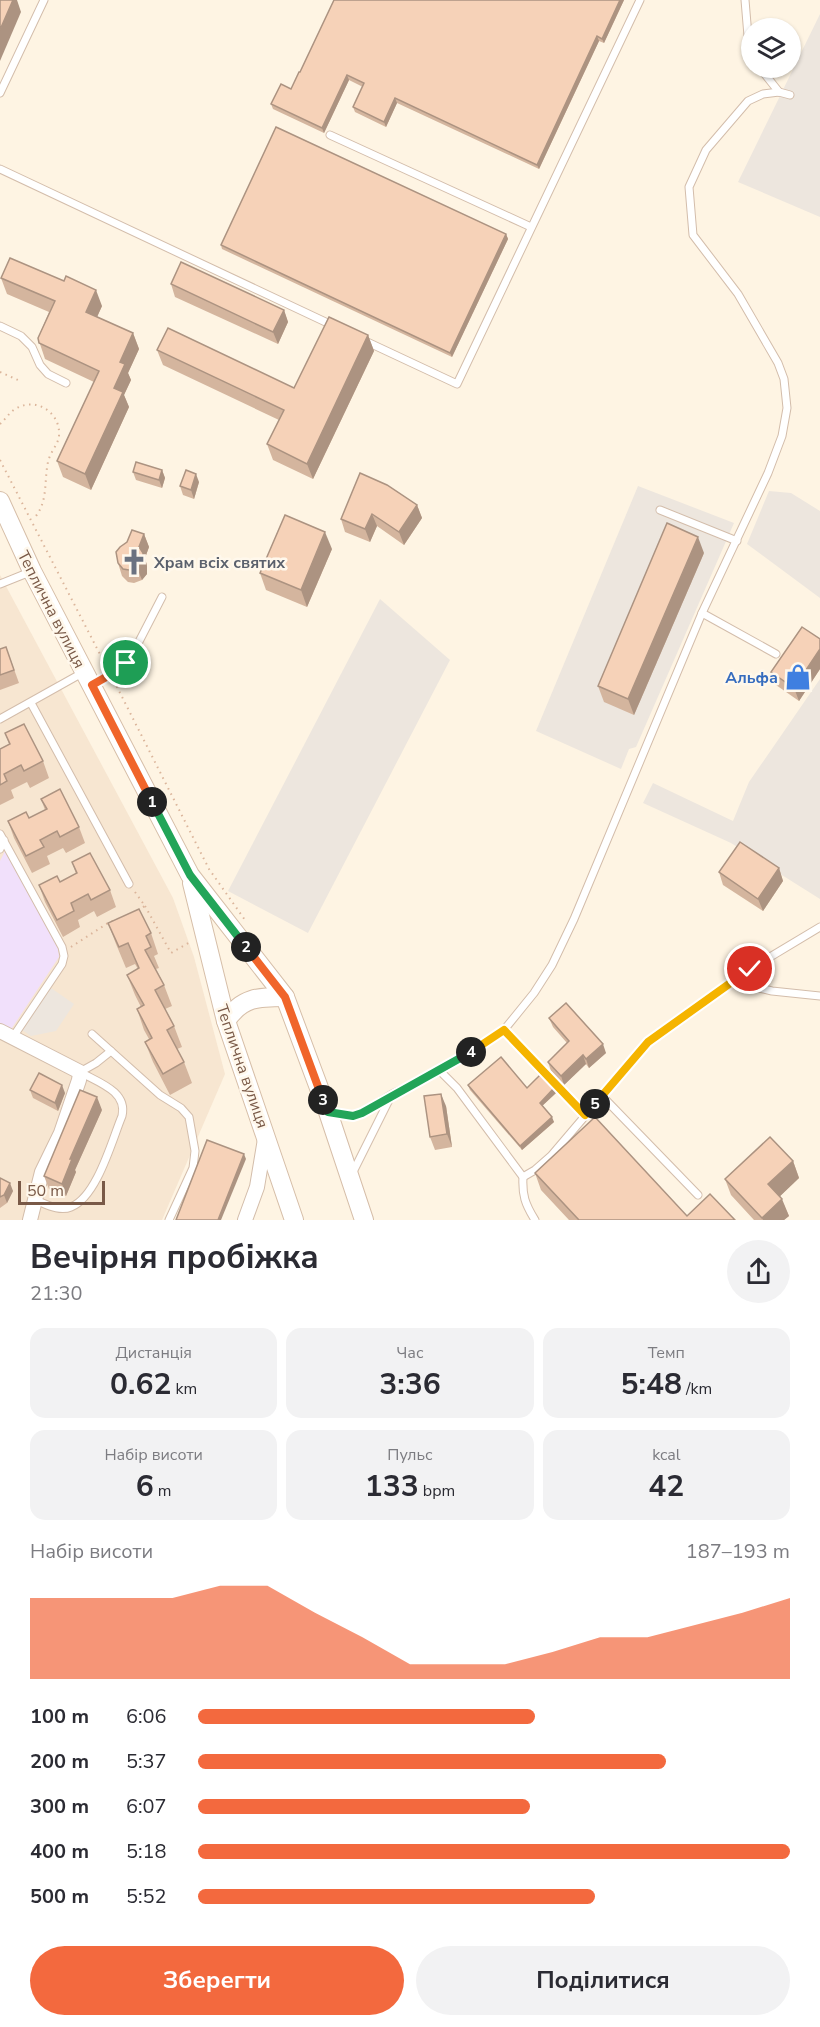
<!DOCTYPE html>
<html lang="uk">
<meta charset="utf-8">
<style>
body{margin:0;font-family:"Nunito Sans",sans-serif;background:#f2f2f3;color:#2b2b33;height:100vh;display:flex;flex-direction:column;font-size:22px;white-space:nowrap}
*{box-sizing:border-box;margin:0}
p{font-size:20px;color:#7c7c81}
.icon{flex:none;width:33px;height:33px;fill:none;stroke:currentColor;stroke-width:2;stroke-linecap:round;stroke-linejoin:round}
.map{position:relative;height:1220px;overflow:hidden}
.side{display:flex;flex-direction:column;background:#fff;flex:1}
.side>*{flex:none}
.tools{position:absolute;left:741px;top:18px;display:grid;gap:12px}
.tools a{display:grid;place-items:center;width:60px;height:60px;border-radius:50%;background:#fff;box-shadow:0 2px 4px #0004;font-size:30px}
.scale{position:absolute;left:18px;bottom:15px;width:87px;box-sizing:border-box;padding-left:6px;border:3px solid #795947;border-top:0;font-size:16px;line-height:21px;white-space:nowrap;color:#795947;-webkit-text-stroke:4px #fff8ec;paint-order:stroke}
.pin{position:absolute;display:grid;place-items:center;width:51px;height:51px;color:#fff;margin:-26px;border:3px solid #fff;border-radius:50%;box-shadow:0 2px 6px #0007}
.km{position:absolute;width:30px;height:30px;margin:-15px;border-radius:50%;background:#222;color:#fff;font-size:16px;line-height:30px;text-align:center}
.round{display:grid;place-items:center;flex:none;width:63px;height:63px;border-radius:32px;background:#f2f2f3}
.overview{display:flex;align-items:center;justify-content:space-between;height:102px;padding:0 30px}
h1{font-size:33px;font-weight:700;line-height:45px}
.metrics{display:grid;grid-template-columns:repeat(3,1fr);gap:9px;height:102px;padding:6px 30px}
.metrics div{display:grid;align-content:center;border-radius:15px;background:#f2f2f3;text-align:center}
.metrics b{font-size:30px;font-weight:700}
.metrics small{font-size:16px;font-weight:400}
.metrics p{font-size:16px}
.chart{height:168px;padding:12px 30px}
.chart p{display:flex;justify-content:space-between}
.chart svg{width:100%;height:108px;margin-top:6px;fill:#f3693e;opacity:.7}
.action{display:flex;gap:12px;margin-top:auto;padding:12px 30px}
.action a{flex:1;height:69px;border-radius:36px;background:#f3693e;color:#fff;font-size:24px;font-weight:700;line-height:69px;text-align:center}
.action a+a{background:#f2f2f3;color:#2b2b33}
ul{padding:0 30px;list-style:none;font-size:20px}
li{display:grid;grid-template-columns:96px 72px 1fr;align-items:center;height:45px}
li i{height:15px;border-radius:8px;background:#f3693e}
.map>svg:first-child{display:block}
.residential{fill:#f7e6d1}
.industrial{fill:#ede6de}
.education{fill:#f1e0fb}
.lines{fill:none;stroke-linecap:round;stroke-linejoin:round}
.lane-casing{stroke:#d3bdab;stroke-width:9}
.street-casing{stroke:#d3bdab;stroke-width:16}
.secondary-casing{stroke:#d6bea8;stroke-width:20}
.path{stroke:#dbb59b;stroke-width:2;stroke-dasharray:1.5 4.5;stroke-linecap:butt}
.lane{stroke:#fff;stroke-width:7}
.street{stroke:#fff;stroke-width:14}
.secondary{stroke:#fff;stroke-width:18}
.wall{fill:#d4b59e}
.shaded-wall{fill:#ac9381}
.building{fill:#f6d2b8;stroke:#ac9381;stroke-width:1.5}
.split-1-casing{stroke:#fff;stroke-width:12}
.split-2-casing{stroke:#fff;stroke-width:12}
.split-3-casing{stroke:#fff;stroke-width:12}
.split-4-casing{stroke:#fff;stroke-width:12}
.split-5-casing{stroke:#fff;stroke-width:12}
.split-6-casing{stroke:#fff;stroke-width:12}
.split-1{stroke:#f0652b;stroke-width:8}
.split-2{stroke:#22a559;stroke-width:8}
.split-3{stroke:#f0652b;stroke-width:8}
.split-4{stroke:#22a559;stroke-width:8}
.split-5{stroke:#f5b400;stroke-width:8}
.split-6{stroke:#f5b400;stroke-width:8}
.labels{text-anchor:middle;stroke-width:5;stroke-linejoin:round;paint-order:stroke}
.worship-label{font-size:16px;font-weight:bold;fill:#5b616d;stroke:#fff8ec;text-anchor:start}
.street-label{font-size:16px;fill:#795947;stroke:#fff8ec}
.shop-label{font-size:16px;font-weight:bold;fill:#366cbe;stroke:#fff8ec;text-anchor:end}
</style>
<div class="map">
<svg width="820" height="1220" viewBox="0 0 820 1220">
<rect width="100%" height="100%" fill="#fef4e3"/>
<path class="residential" d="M0,575L173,898L194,957L225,1074L162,1220H0Z"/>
<g class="industrial">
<path d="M820,14V217L738,182Z"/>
<path d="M638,486L734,523L636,747L629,749L621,769L536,731Z"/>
<path d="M769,491L791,493L820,511V598L747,544Z"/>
<path d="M380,599L450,660L308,933L228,891Z"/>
<path d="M820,679V899L731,843L643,803L653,783L733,821L749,782Z"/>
<path d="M51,988L74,1004L56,1031L31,1036L22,1030Z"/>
</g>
<path class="education" d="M6,849L58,947L59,957L10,1031L0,1027V861Z"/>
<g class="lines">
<g class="lane-casing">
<g id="lane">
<path d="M745,0L748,36L752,49"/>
<path d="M760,68L779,92"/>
<path d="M0,93L44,0"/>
<path d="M330,135L531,227"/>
<path d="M0,169L334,326"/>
<path d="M0,326L21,336L32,347L40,365L48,374L66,383"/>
<path d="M363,340L457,384L640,0"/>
<path d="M660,510L737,541"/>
<path d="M0,584L30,572"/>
<path d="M702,613L776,654"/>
<path d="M91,685L117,670L129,661L162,597"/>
<path d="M31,703L129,884"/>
<path d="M0,719L84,672"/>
<path d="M0,834L62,947L64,956L62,964L13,1037"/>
<path d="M0,849L4,840"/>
<path d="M733,982L772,991L820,996"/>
<path d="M504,1030L585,1115"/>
<path d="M92,1034L160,1095L181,1108L189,1117L195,1151L193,1168L169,1220"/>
<path d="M440,1071L504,1030L534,993L552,965L574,919L702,613L768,473L782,436L787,408L784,379L778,363L738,294L693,235L689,187L706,150L748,101L763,94L779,92L790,95"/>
<path d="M80,1072L96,1063L111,1051"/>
<path d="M602,1096L698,1195"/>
<path d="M330,1113L353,1116L362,1113L392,1094L440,1071L457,1088L523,1177C522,1195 525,1204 535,1220"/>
<path d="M353,1172L391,1096"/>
<path d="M523,1177L535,1170L551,1156L648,1042L750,969L820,927"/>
<path d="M35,1200C46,1204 59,1212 71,1207C97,1197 112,1140 122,1116C128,1091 97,1082 80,1072"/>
</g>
</g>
<g class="street-casing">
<g id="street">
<path d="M0,1031L80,1072L79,1080L61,1133L42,1172L30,1220"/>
<path d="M245,1220L257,1187L265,1139"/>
</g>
</g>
<g class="secondary-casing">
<g id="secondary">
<path d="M0,501L32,571L190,875L285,997L328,1112L364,1220"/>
<path d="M192,883L226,1021L294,1220"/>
<path d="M226,1021C242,997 258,997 285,997"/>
</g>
</g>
<g class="path">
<path d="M0,372L18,380"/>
<path d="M0,424C6,419 10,411 17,408C37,397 61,413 59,436C58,445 50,452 48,462C44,481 48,500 36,516"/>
<path d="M0,460L106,666"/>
<path d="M114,681L209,869L245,920"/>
<path d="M135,892L145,906L139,909"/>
<path d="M145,906L171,953L192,941"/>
<path d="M71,947L108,923L120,918"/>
</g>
<use href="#lane" class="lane"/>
<use href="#street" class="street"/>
<use href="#secondary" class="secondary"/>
</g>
<g class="wall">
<path d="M334,0H624L604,43L599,41L539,169L397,103L386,127L355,112L353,107L363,87L349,80L324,133L273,109L271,104L291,89L300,72Z"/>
<path d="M506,234L508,239L452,357L222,249L221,245Z"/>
<path d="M1,278L102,306L97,317L133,333L139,349L128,373L131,380L124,395L129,407L91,490L63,477L57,461L94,382L45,359L38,338L49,312L7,294Z"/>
<path d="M171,284L284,310L288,322L278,344L175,297Z"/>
<path d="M368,335L374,351L313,479L273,460L267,444L279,420L163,365L157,350L294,388Z"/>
<path d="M162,470L165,478L162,488L136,480L133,472Z"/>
<path d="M199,482L194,499L183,495L180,486Z"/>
<path d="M417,505L422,518L404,545L377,526L370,542L345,532L341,519Z"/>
<path d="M144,534L149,547L145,558L147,566V574L142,580L134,583L128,582L122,576L118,563Z"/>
<path d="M332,549L307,607L266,590L260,573Z"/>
<path d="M704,553L634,715L604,702L598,686Z"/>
<path d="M820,639V669L799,701L776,685L771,672Z"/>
<path d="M6,647L19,683L0,690V649Z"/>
<path d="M5,733L43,761L49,778L30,788L27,782L11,790L14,798L0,805V749L9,744Z"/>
<path d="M41,799L79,827L85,843L66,853L63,848L47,856L50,864L32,873L14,838L8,821L29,818L45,810Z"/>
<path d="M72,862L110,890L116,907L97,917L94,911L78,920L80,927L63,937L45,902L39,885L60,882L76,874Z"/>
<path d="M779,868L783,881L763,911L723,885L719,872Z"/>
<path d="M108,923L151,933L158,954L154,956L159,968L156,969L164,985L172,1006L165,1009L174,1026L182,1047L177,1049L184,1062L192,1083L170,1095L153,1062L145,1042L149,1039L144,1030L137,1009L141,1007L135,995L127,975L138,969L135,964L126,968L116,944Z"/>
<path d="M549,1018L606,1053L589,1068L586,1064L564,1085L551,1071L548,1062L567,1043L553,1027Z"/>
<path d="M468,1085L554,1088L556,1093L542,1106L554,1122L522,1150L470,1090Z"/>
<path d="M30,1090L65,1093L58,1111L33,1098Z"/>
<path d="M446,1106L452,1147L435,1150L430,1137Z"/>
<path d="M102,1110L75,1170L76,1172L66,1196L49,1189L44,1176Z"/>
<path d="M793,1161L799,1178L780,1196L789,1216L784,1220H754L731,1195L725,1179Z"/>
<path d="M535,1173L687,1216L735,1220H569L541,1190Z"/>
<path d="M0,1178L13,1191L7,1203L0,1208Z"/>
</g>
<g class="shaded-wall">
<path d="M13,0H17L21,12L0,61V30Z"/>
<path d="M620,0H624L604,43L602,39Z"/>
<path d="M597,36L599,41L539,169L537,165Z"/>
<path d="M347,75L349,80L324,133L322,128Z"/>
<path d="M395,98L397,103L386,127L384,122Z"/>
<path d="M506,234L508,239L452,357L450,353Z"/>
<path d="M96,290L102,306L92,328L86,312Z"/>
<path d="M284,310L288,322L278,344L273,332Z"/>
<path d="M133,333L139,349L128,373L131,380L124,395L129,407L91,490L85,474L114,388L120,362Z"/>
<path d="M368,335L374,351L313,479L307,464Z"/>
<path d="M162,470L165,478L162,488L159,480Z"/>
<path d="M196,474L199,482L194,499L191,490Z"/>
<path d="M417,505L422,518L404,545L399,532Z"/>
<path d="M372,514L377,526L370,542L365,529Z"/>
<path d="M325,532L332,549L307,607L301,590Z"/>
<path d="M144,534L149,547L145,558L147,566V574L142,580L137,568L139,547Z"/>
<path d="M698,537L704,553L634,715L628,699Z"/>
<path d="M820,649V669L799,701L794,688Z"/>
<path d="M779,868L783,881L763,911L758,899Z"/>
<path d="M603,1044L606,1053L589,1068L586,1059Z"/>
<path d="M583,1055L586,1064L564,1085L561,1076Z"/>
<path d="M62,1085L65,1093L58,1111L55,1103Z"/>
<path d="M554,1088L556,1093L541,1107L540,1103Z"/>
<path d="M441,1094L446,1106L452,1147L447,1134Z"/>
<path d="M97,1097L102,1110L75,1170L76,1172L66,1196L62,1184L70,1159Z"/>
<path d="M552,1117L554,1122L522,1150L520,1146Z"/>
<path d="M244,1154L246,1159L221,1220H218Z"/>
<path d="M793,1161L799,1178L775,1201L768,1184Z"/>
<path d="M10,1183L13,1191L7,1203L4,1195Z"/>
<path d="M782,1199L789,1216L784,1220H763L762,1218Z"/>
</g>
<g class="building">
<path d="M0,0H13L0,30Z"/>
<path d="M334,0H620L602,39L597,36L537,165L395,98L384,122L353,107L364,83L347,75L322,128L271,104L281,84L291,89L299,72H300Z"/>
<path d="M276,127L506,234L450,353L221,245Z"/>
<path d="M10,258L64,281L66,276L96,290L86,312L133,333L120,362L125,364L114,388L123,392L85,474L57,461L99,371L39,343L38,338L55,301L1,278Z"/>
<path d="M181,262L284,310L273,332L171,284Z"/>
<path d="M329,317L368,335L307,464L267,444L284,410L157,350L168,328L294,388Z"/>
<path d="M136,462L162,470L159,480L133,472Z"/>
<path d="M186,470L196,474L191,490L180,486Z"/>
<path d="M360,473L387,485L417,505L399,532L372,514L365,529L341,519Z"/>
<path d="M285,515L325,532L301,590L260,573Z"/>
<path d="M667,523L698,537L628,699L598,686Z"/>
<path d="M132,530L144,534L139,547L143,553V561L137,568L129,570L123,569L118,563L116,552L120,547L127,542Z"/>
<path d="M802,627L820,639V649L794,688L771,672Z"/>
<path d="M6,647L14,670L0,675V649Z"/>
<path d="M24,724L43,761L24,771L21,765L4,774L7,781L0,785V749L10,744L5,733Z"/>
<path d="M60,789L79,827L60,837L57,831L40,840L44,847L26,856L8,821L26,812L29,818L47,809L41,799Z"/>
<path d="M740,842L779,868L758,899L719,872Z"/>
<path d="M90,853L110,890L91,900L88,894L71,903L74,911L57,920L39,885L57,876L60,882L77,873L72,862Z"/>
<path d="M139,909L151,933L146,936L151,947L145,950L164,985L155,990L174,1026L167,1030L184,1062L163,1074L145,1042L152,1038L137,1009L144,1005L127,975L139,968L128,943L119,947L108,923Z"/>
<path d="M566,1003L603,1044L586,1059L583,1055L561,1076L548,1062L569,1041L549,1018Z"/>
<path d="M501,1057L527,1088L541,1074L554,1088L540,1103L552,1117L520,1146L468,1085Z"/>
<path d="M39,1073L62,1085L55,1103L30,1090Z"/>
<path d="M80,1090L97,1097L70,1159H72L62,1184L44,1176Z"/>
<path d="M441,1094L447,1134L430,1137L424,1096Z"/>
<path d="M595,1117L687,1216L710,1194L735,1220H579L535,1173Z"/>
<path d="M770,1137L793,1161L768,1184L782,1199L762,1218L725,1179Z"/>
<path d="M207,1140L244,1154L218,1220H176Z"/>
<path d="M0,1178L10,1183L4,1195L0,1197Z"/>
</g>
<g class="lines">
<g class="split-1-casing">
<path id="split-1" d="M126,663L115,672L92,685L152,802"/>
</g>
<g class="split-2-casing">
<path id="split-2" d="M152,802L190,875L246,947"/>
</g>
<g class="split-3-casing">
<path id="split-3" d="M246,947L285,997L323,1100"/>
</g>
<g class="split-4-casing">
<path id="split-4" d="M323,1100L328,1112L353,1116L362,1113L471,1052"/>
</g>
<g class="split-5-casing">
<path id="split-5" d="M471,1052L504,1030L585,1115L595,1104"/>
</g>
<g class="split-6-casing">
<path id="split-6" d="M595,1104L648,1042L750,969"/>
</g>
<use href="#split-1" class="split-1"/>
<use href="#split-2" class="split-2"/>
<use href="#split-3" class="split-3"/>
<use href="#split-4" class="split-4"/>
<use href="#split-5" class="split-5"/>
<use href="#split-6" class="split-6"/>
</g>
<defs>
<g id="church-bare" transform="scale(2.07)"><path d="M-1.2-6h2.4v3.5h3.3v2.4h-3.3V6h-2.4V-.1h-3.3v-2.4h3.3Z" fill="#6b7280" stroke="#fff8ec" stroke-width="2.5" paint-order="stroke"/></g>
<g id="shop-bare" transform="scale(2.07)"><path d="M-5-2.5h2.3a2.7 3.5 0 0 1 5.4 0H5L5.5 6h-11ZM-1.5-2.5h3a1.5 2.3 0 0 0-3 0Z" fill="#3f7fe0" stroke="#fff8ec" stroke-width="2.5" paint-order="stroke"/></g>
</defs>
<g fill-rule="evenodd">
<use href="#church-bare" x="134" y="562"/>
<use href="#shop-bare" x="798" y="677"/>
</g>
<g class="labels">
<g class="worship-label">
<text x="154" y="568">Храм всіх святих</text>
</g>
<g class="street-label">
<text transform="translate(52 609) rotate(63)" y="6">Теплична вулиця</text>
<text transform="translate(243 1066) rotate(71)" y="6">Теплична вулиця</text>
</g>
<g class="shop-label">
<text x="778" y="683">Альфа</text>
</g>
</g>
</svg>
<div class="tools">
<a><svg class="icon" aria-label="layers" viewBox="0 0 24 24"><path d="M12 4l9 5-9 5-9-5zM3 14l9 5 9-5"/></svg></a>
</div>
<div class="scale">50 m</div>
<div class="pin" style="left:126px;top:663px;background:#1e9e55"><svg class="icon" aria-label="arrive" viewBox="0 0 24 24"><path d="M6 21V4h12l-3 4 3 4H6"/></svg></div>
<div class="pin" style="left:750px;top:969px;background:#d93025"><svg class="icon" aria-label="check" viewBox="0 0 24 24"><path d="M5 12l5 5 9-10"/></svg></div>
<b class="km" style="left:152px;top:802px">1</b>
<b class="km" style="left:246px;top:947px">2</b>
<b class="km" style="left:323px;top:1100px">3</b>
<b class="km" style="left:471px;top:1052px">4</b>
<b class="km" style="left:595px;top:1104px">5</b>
</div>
<section class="side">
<div class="overview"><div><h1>Вечірня пробіжка</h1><p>21:30</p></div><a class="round"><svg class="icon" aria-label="share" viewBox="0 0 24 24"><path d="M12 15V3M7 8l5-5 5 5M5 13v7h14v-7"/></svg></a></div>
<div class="metrics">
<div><p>Дистанція</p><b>0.62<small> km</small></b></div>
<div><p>Час</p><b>3:36</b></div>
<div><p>Темп</p><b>5:48<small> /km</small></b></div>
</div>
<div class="metrics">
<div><p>Набір висоти</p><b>6<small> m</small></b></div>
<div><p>Пульс</p><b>133<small> bpm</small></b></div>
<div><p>kcal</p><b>42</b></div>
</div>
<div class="chart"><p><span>Набір висоти</span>187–193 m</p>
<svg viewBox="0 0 160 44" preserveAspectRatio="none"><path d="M0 44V11L10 11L20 11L30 11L40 6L50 6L60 17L70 27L80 38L90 38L100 38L110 33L120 27L130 27L140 22L150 17L160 11V44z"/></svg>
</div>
<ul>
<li><b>100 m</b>6:06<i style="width:57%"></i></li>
<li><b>200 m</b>5:37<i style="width:79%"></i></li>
<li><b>300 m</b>6:07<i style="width:56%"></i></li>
<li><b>400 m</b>5:18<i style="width:100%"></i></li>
<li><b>500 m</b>5:52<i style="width:67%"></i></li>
</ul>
<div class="action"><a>Зберегти</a><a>Поділитися</a></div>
</section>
